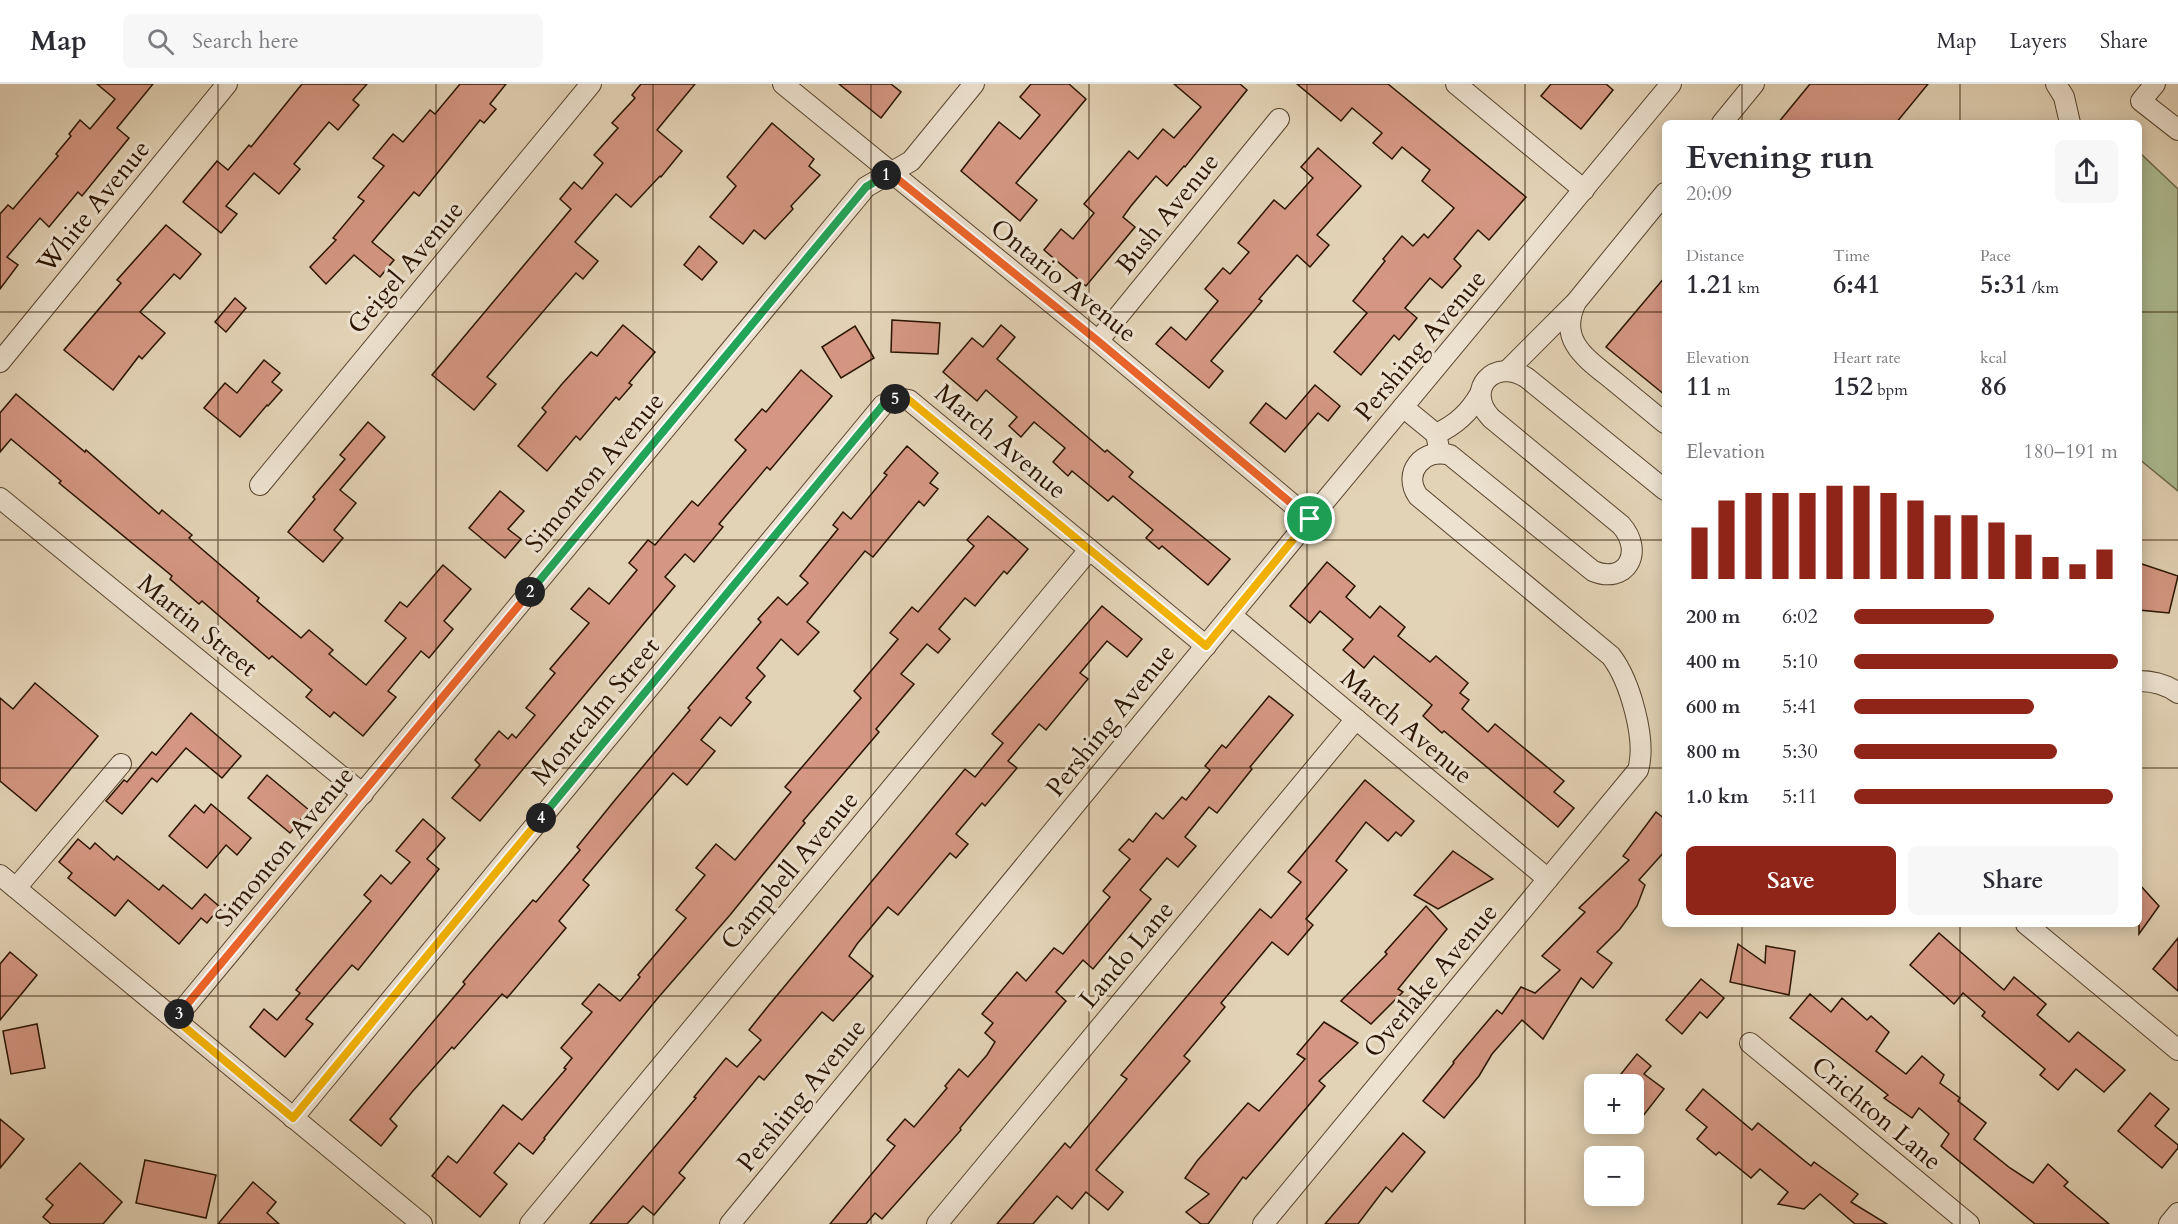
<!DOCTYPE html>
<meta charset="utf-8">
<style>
body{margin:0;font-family:Cardo,serif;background:#f7f7f7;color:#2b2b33;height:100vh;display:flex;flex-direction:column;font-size:22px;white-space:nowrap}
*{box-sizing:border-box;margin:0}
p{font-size:20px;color:#7c7c81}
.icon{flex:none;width:33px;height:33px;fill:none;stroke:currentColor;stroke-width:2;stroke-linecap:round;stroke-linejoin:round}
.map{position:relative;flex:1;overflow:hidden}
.details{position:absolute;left:1662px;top:36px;width:480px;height:807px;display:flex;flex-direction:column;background:#fff;border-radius:9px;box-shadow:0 3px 15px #0003}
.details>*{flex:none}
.controls{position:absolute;left:1584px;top:990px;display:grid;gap:12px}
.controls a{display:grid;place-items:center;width:60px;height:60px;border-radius:9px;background:#fff;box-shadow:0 3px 15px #0003;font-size:30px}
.pin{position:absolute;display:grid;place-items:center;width:51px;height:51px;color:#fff;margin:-26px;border:3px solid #fff;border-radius:50%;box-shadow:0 2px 6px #0007}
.km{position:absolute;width:30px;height:30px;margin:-15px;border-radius:50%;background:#222;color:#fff;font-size:16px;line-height:30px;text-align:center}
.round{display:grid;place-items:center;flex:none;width:63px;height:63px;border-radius:9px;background:#f7f7f7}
.overview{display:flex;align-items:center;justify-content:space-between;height:102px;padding:0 24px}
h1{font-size:33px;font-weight:800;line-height:45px}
.figures{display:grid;grid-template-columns:repeat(3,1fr);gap:9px;height:102px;padding:6px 24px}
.figures div{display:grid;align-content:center}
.figures b{font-size:26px;font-weight:800}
.figures small{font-size:16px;font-weight:400}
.figures p{font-size:16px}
.chart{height:168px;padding:12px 24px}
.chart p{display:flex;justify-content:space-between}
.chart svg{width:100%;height:108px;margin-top:6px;stroke:#8f2418;stroke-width:6}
.primary-button{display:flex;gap:12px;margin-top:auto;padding:12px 24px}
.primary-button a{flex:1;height:69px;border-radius:9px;background:#8f2418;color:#fff;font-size:24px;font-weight:800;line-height:69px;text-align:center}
.primary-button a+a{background:#f7f7f7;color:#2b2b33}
ul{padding:0 24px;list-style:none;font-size:20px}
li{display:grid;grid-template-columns:96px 72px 1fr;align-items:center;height:45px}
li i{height:15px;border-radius:8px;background:#8f2418}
header{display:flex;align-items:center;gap:36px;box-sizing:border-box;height:84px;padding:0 30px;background:#fff;border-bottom:2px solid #e1e1e2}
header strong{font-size:28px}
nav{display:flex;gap:33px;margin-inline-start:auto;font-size:21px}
.search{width:420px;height:54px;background:#f7f7f7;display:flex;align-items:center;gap:15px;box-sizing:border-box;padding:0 21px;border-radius:9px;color:#7c7c81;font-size:22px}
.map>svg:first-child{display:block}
.green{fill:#adbe93;stroke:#6c694a;stroke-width:1.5}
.building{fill:#d59783;stroke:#2a1400;stroke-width:1.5}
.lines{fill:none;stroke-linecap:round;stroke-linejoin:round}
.minor-casing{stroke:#58442e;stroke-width:22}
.minor{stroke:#ede2d0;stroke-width:20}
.split-1-casing{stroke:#fff;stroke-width:12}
.split-2-casing{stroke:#fff;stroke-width:12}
.split-3-casing{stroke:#fff;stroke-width:12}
.split-4-casing{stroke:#fff;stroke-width:12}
.split-5-casing{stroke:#fff;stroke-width:12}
.split-6-casing{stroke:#fff;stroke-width:12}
.split-1{stroke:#f0652b;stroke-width:8}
.split-2{stroke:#22a559;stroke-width:8}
.split-3{stroke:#f0652b;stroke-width:8}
.split-4{stroke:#f5b400;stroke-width:8}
.split-5{stroke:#22a559;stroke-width:8}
.split-6{stroke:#f5b400;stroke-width:8}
.grid{fill:none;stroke:#2a1400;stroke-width:1.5;stroke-opacity:0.55}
.labels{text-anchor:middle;stroke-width:6;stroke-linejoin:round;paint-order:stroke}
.street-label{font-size:26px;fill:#2a1400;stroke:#ede2d0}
</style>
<header>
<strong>Map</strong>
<div class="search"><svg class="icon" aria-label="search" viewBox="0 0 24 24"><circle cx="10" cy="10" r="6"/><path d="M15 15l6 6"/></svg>Search here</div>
<nav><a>Map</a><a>Layers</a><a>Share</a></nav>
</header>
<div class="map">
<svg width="2178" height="1140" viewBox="0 0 2178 1140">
<rect width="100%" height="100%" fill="#e3d3b6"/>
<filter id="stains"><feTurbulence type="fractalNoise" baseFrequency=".00333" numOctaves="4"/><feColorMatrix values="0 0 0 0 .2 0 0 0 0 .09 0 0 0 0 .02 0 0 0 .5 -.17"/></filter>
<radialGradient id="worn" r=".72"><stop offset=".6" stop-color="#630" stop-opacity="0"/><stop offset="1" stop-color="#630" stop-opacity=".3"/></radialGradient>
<path class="green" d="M2139,68L2178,105V407L2139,375Z"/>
<g class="building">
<path d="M97,0H153L117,44L129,54L82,112L78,108L49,143L40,134L7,173L18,181L0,205V130L8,121L13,125L58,72L56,70L71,52L69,50L80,36L90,45L115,15Z"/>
<path d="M302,0H367L353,16L359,21L338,46L329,38L294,80L300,85L279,110L254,89L226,122L237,130L221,149L183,118L217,77L228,86L249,61L251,63Z"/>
<path d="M460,0H506L490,20L496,25L484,39L480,36L419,112L414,108L372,158L394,176L380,193L354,171L326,200L310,183L336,156L333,154L364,117L358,113L384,82L373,74L393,50L403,58L430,26L435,30Z"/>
<path d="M641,0H695L657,46L682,67L661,93L660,92L631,123L616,110L575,158L598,177L583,195L576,189L487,293L496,300L474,326L432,291L571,125L560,115L574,98L582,105L603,79L594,71L618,44L612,39L635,14L632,11Z"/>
<path d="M839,0H891L901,8L881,34Z"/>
<path d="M1031,0H1069L1086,15L1016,99L1037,116L1020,137L961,87L999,38L1020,55L1040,31L1020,13Z"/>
<path d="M1174,0H1240L1247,6L1185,83L1184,82L1167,102L1156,92L1131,122L1123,133L1135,143L1086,202L1044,166L1061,145L1073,155L1094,129L1084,120L1129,67L1138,75L1163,45L1174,54L1201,23Z"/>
<path d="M1297,0H1388L1526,113L1489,156L1478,146L1454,175L1461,182L1442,204L1430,194L1405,224L1417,234L1399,256L1394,251L1361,291L1334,268L1367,229L1353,217L1385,177L1383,175L1402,152L1413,162L1424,150L1428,154L1454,124L1422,97L1430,86L1402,63L1392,75L1373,59L1382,49L1352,24L1341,37Z"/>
<path d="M1551,0H1606L1613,6L1581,45L1541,12Z"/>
<path d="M1810,0H1928L1896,39H1778Z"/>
<path d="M772,39L814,75L809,82L820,91L791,122L793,125L765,155L754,146L743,160L710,133L736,102L727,93Z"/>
<path d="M1318,64L1361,102L1317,151L1329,161L1310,183L1297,171L1259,215L1262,217L1211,277L1223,287L1209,304L1156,260L1171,243L1186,256L1218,217L1205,205L1223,184L1230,190L1249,168L1238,159L1274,116L1285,125L1313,94L1301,83Z"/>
<path d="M166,141L201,170L180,195L174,190L140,228L165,249L142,275L139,272L113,306L64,266L121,199L117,196Z"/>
<path d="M699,162L717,178L702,196L684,181Z"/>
<path d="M1665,193V311L1606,263Z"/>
<path d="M235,214L246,224L226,248L215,238Z"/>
<path d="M892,236L940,239L938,270L891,268Z"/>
<path d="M623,241L655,268L629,299L632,301L619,316L616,313L580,356L576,352L547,387L518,362L546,328L542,324L562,300L591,268L597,272Z"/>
<path d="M1001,241L1015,253L997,275L1105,368L1107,366L1133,388L1129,393L1230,475L1208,501L1162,462L1159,465L1146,454L1153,446L1113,412L1108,417L1072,387L1068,392L1053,378L1065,364L1034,338L1021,353L1009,342L1017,333L986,306L977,317L943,288L972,254L983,263Z"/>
<path d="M855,242L874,274L841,294L822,263Z"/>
<path d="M264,276L280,289L272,298L282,306L268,322L267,321L240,353L204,324L225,299L237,309Z"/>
<path d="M801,286L832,312L770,386L767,383L719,440L723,443L694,478L685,470L665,493L675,502L480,737L452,714L480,681L475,676L499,647L508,655L512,650L516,654L535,631L526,624L555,589L550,585L589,539L571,525L589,504L609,520L637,486L629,479L648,456L655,461L692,417L698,422L746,366L735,356L762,325L766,328Z"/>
<path d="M1315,301L1340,322L1328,337L1318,329L1285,368L1250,339L1266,319L1286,335Z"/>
<path d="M16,310L85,368L86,366L159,430L162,426L192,451L189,454L259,514L257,517L301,554L309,546L333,566L329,570L366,601L406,554L385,537L400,518L407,523L443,481L471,505L444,537L453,545L429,574L421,567L388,607L396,613L363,652L334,628L330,633L306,613L312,606L272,572L269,575L202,517L199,520L170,495L172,492L59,399L61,397L11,355L0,368V329Z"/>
<path d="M368,338L385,353L340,406L356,419L334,446L343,454L323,478L288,448L315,415L313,413L345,375L340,371Z"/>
<path d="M907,362L938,389L930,399L938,405L924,422L919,417L873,473L865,467L807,538L819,548L798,571L781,555L757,584L765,592L746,614L751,618L731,642L720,633L701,656L715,667L687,701L673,689L635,734L583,796L589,801L559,837L566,844L507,914L502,910L454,965L452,963L412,1008L390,1035L397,1042L381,1062L350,1036L465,900L463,898L495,860L533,816L536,818L580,766L577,763L615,716L690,626L688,624L761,538L758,535L778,513L787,521L808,499L800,492L838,445L833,441L843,428L851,435L887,391L884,389Z"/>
<path d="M500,407L524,427L508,445L521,455L505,474L469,444Z"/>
<path d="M988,432L1028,465L1007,490L1004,487L975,522L965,514L939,545L950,555L938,569L927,560L901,590L914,600L876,645L879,648L803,737L805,739L730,831L657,915L544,1054L545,1055L533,1070L519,1059L494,1089L507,1100L480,1133L432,1092L448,1072L457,1079L503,1021L522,1036L566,985L564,984L572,974L561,964L592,928L582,920L599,900L620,917L640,893L638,891L686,834L676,826L705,791L696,784L716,760L735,776L791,708L785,703L861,614L854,607L898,555L890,549L912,523L918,528L974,462L967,456Z"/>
<path d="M1327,478L1355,502L1346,513L1370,534L1380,522L1405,543L1398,552L1430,578L1436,572L1468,599L1460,609L1469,616L1462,625L1488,648L1495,640L1564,697L1554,708L1574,724L1558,743L1444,647L1442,649L1423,632L1432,621L1374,572L1364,584L1343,566L1353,555L1320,527L1310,539L1290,522Z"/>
<path d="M2139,479L2178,492L2169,529L2139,526Z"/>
<path d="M1102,522L1142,555L1127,573L1107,557L1080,589L1088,595L1046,646L1039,640L1008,677L1017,684L985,722L982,719L956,750L968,760L956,774L950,769L898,831L888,823L857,860L849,872L873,892L833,937L822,928L764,996L759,992L679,1089L685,1094L654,1131L643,1122L627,1140H590L696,1014L694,1013L726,974L737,983L761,956L749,946L769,921L965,685L975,693L1003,659L992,650Z"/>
<path d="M35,599L98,652L36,727L0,697V614L13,625Z"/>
<path d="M1269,612L1293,631L1250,683L1252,685L1217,729L1209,723L1185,753L1196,762L1178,783L1167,774L1140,806L1151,815L1093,885L1083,876L1056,908L1066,917L960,1044L961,1046L882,1135L875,1129L866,1140H830L895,1062L887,1056L905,1035L914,1043L947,1004L945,1002L959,985L968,993L987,971L995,958L985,949L993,939L982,930L1017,888L1026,897L1054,864L1063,870L1110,813L1103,807L1130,775L1119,766L1129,755L1133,758L1156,729L1163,735L1182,713L1186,716L1210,686L1205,682L1222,661L1226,664Z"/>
<path d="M191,629L241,672L222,694L186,664L157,698L152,694L122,730L106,717L124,696L127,698L152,668L156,671Z"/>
<path d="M267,691L309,726L290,749L248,714Z"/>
<path d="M1365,696L1414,737L1401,752L1396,748L1388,757L1366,738L1336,777L1347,786L1306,835L1313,841L1288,871L1272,858L1221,919L1225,923L1184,972L1190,977L1096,1086L1123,1108L1108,1126L1086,1108L1072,1125L1057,1112L1033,1140H997L1065,1059L1070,1064L1127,995L1121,991L1260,825L1271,834L1301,798L1288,788Z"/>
<path d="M211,720L251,754L237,771L226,761L207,784L169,752L195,721L204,729Z"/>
<path d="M1656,728L1665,735V767L1639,796L1645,801L1637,822L1620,845L1597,868L1612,879L1593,904L1581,894L1543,955L1522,936L1492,970L1479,992L1444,1034L1423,1017L1454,979L1453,978L1497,926L1502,930L1521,903L1535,909L1560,886L1542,872L1585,828L1579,824L1629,776L1623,772Z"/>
<path d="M423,735L445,754L427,775L439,785L358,886L352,881L306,935L313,940L285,973L250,943L264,925L277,936L300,909L296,906L371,817L364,811L381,791L391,800L410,778L396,767Z"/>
<path d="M78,755L90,765L95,759L114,776L117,772L159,806L163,801L192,825L205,810L220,823L207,839L201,834L179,860L128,816L115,832L68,794L72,789L59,778Z"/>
<path d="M1453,767L1493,795L1438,825L1414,811Z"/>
<path d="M2139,800L2159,822L2139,850Z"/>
<path d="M1426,822L1447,845L1398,905L1403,908L1371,940L1341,917L1387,870L1385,868Z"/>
<path d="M1939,849L2004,906L2014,893L2046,920L2037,931L2069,958L2078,948L2125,986L2104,1008L2076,985L2058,1006L2040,991L2045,985L1982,932L1985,928L1963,909L1954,920L1910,881Z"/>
<path d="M2178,854V907L2153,885Z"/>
<path d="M1738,860L1765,879L1766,862L1795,867L1789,911L1730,898Z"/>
<path d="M10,868L37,891L0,936V880Z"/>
<path d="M1701,895L1724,914L1707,934L1700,928L1682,950L1666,936Z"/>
<path d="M1810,910L1831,928L1842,914L1867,936L1871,932L1889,948L1876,967L1906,990L1922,972L1944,991L1940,999L1960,1014L1958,1017L1986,1039L1974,1055L2010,1084L2033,1099L2048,1080L2068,1098L2064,1102L2109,1140H2035L1941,1062L1949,1050L1919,1024L1912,1034L1884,1014L1888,1011L1790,934Z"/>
<path d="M1324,938L1358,959L1319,997L1325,1002L1246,1095L1243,1093L1208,1140H1201L1186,1128L1209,1110L1185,1094L1197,1077L1248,1019L1259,1027L1305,975L1297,970Z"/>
<path d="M37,940L45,984L11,990L3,947Z"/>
<path d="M1637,970L1651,982L1644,990L1664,1005L1643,1032L1634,1024V1000H1613Z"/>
<path d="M1703,1005L1752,1046L1758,1039L1811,1082L1814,1078L1858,1110L1851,1118L1887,1140H1855L1820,1110L1804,1125L1778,1120L1788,1108L1760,1085L1751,1094L1719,1068L1716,1071L1697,1055L1707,1043L1686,1026Z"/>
<path d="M2150,1009L2169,1025L2155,1042L2178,1061V1064L2162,1084L2118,1047Z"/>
<path d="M0,1035L24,1055L0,1084Z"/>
<path d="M1403,1049L1425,1068L1392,1108L1386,1103L1358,1140H1325Z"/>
<path d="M145,1076L216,1091L206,1134L136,1119Z"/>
<path d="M80,1079L122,1118L103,1140H51L43,1133L53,1121L46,1115Z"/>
<path d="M253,1098L276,1118L267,1129L279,1140H218Z"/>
</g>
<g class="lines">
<g class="minor-casing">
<g id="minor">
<path d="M783,0L1098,257L1310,435"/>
<path d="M1456,0L1584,106"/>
<path d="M2056,0L2064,13L2070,39"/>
<path d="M2155,0L2141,17L2178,46"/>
<path d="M1722,39L1754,0"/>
<path d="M1665,109L1576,218C1557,257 1587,275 1614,297C1631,311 1648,325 1665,339"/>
<path d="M1098,257L1279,35"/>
<path d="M0,278L227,0"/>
<path d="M1508,286L1574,220"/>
<path d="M1403,323L1436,350L1440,369"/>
<path d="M1436,350C1456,341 1469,329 1480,310"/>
<path d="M260,401L591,0"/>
<path d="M0,414L363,710"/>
<path d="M1231,531L1548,795"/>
<path d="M2139,597C2153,597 2167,601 2178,609"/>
<path d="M0,791L422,1140"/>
<path d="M16,804L121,680"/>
<path d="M2026,840L2178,966"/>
<path d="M175,935L866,103L911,77L974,0"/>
<path d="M1750,959L1969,1140"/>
<path d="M293,1034L883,321L897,314L909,316L1206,562"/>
<path d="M530,1140L1089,466"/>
<path d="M730,1140L1310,435L1671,0"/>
<path d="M937,1140L1356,635"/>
<path d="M1263,1140L1638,686C1647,656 1630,597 1611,572L1418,412C1402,389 1423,363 1450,371L1593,487C1626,501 1645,468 1621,441L1491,334C1464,305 1495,273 1527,294L1665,406"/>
<path d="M2169,1140L2178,1129"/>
</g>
</g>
<use href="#minor" class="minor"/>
</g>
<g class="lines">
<g class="split-1-casing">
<path id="split-1" d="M886,91L890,89L1098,257L1310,435"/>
</g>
<g class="split-2-casing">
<path id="split-2" d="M530,508L866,103L886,91"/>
</g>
<g class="split-3-casing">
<path id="split-3" d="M179,930L530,508"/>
</g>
<g class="split-4-casing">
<path id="split-4" d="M179,930L175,935L293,1034L541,734"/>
</g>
<g class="split-5-casing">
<path id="split-5" d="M541,734L883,321L895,315"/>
</g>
<g class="split-6-casing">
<path id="split-6" d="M895,315L909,316L1206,562L1310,435"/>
</g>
<use href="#split-1" class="split-1"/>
<use href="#split-2" class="split-2"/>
<use href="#split-3" class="split-3"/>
<use href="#split-4" class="split-4"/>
<use href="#split-5" class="split-5"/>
<use href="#split-6" class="split-6"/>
</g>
<path class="grid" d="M218,0V1140M436,0V1140M653,0V1140M871,0V1140M1089,0V1140M1307,0V1140M1525,0V1140M1742,0V39M1960,0V39M0,228H1665M2139,228H2178M0,456H1665M2139,456H2178M0,684H1665M2139,684H2178M1742,840V1140M1960,840V1140M0,912H2178"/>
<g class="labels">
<g class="street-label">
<text transform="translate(93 122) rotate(-51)" y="9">White Avenue</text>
<text transform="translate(1167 129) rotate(-51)" y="9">Bush Avenue</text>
<text transform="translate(405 183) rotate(-50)" y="9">Geigel Avenue</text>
<text transform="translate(1064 196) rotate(39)" y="9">Ontario Avenue</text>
<text transform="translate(1420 261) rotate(-50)" y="9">Pershing Avenue</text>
<text transform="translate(1001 357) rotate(40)" y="9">March Avenue</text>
<text transform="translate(594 388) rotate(-50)" y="9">Simonton Avenue</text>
<text transform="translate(198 541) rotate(39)" y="9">Martin Street</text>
<text transform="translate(595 627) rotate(-50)" y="9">Montcalm Street</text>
<text transform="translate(1110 636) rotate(-51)" y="9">Pershing Avenue</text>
<text transform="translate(1407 642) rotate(40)" y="9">March Avenue</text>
<text transform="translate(284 762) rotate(-50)" y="9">Simonton Avenue</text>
<text transform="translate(789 786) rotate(-50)" y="9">Campbell Avenue</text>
<text transform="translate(1126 870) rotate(-50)" y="9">Lando Lane</text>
<text transform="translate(1430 896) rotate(-50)" y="9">Overlake Avenue</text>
<text transform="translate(801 1011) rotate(-51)" y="9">Pershing Avenue</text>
<text transform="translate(1877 1029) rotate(40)" y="9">Crichton Lane</text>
</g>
</g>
<rect width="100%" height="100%" filter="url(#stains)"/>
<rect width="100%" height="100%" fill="url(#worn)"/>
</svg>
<div class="controls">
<a>+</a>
<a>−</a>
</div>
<div class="pin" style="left:1310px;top:435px;background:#1e9e55"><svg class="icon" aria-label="arrive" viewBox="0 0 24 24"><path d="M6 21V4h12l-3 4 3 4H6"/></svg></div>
<b class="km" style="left:886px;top:91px">1</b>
<b class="km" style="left:530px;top:508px">2</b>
<b class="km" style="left:179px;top:930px">3</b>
<b class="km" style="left:541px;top:734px">4</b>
<b class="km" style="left:895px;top:315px">5</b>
<section class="details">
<div class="overview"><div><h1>Evening run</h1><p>20:09</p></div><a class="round"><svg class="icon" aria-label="share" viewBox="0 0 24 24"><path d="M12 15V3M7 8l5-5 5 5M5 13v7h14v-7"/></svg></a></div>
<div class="figures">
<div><p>Distance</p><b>1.21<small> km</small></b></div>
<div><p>Time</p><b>6:41</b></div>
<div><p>Pace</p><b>5:31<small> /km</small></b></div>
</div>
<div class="figures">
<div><p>Elevation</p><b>11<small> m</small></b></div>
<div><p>Heart rate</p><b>152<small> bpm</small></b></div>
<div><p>kcal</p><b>86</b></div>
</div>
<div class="chart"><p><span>Elevation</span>180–191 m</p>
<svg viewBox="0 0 160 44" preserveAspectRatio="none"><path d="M5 44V23M15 44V12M25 44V9M35 44V9M45 44V9M55 44V6M65 44V6M75 44V9M85 44V12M95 44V18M105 44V18M115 44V21M125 44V26M135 44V35M145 44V38M155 44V32"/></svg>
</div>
<ul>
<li><b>200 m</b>6:02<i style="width:53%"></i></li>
<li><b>400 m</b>5:10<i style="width:100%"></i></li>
<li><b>600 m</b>5:41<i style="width:68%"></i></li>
<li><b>800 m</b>5:30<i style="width:77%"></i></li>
<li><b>1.0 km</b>5:11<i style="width:98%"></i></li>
</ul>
<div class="primary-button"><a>Save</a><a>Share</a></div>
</section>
</div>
